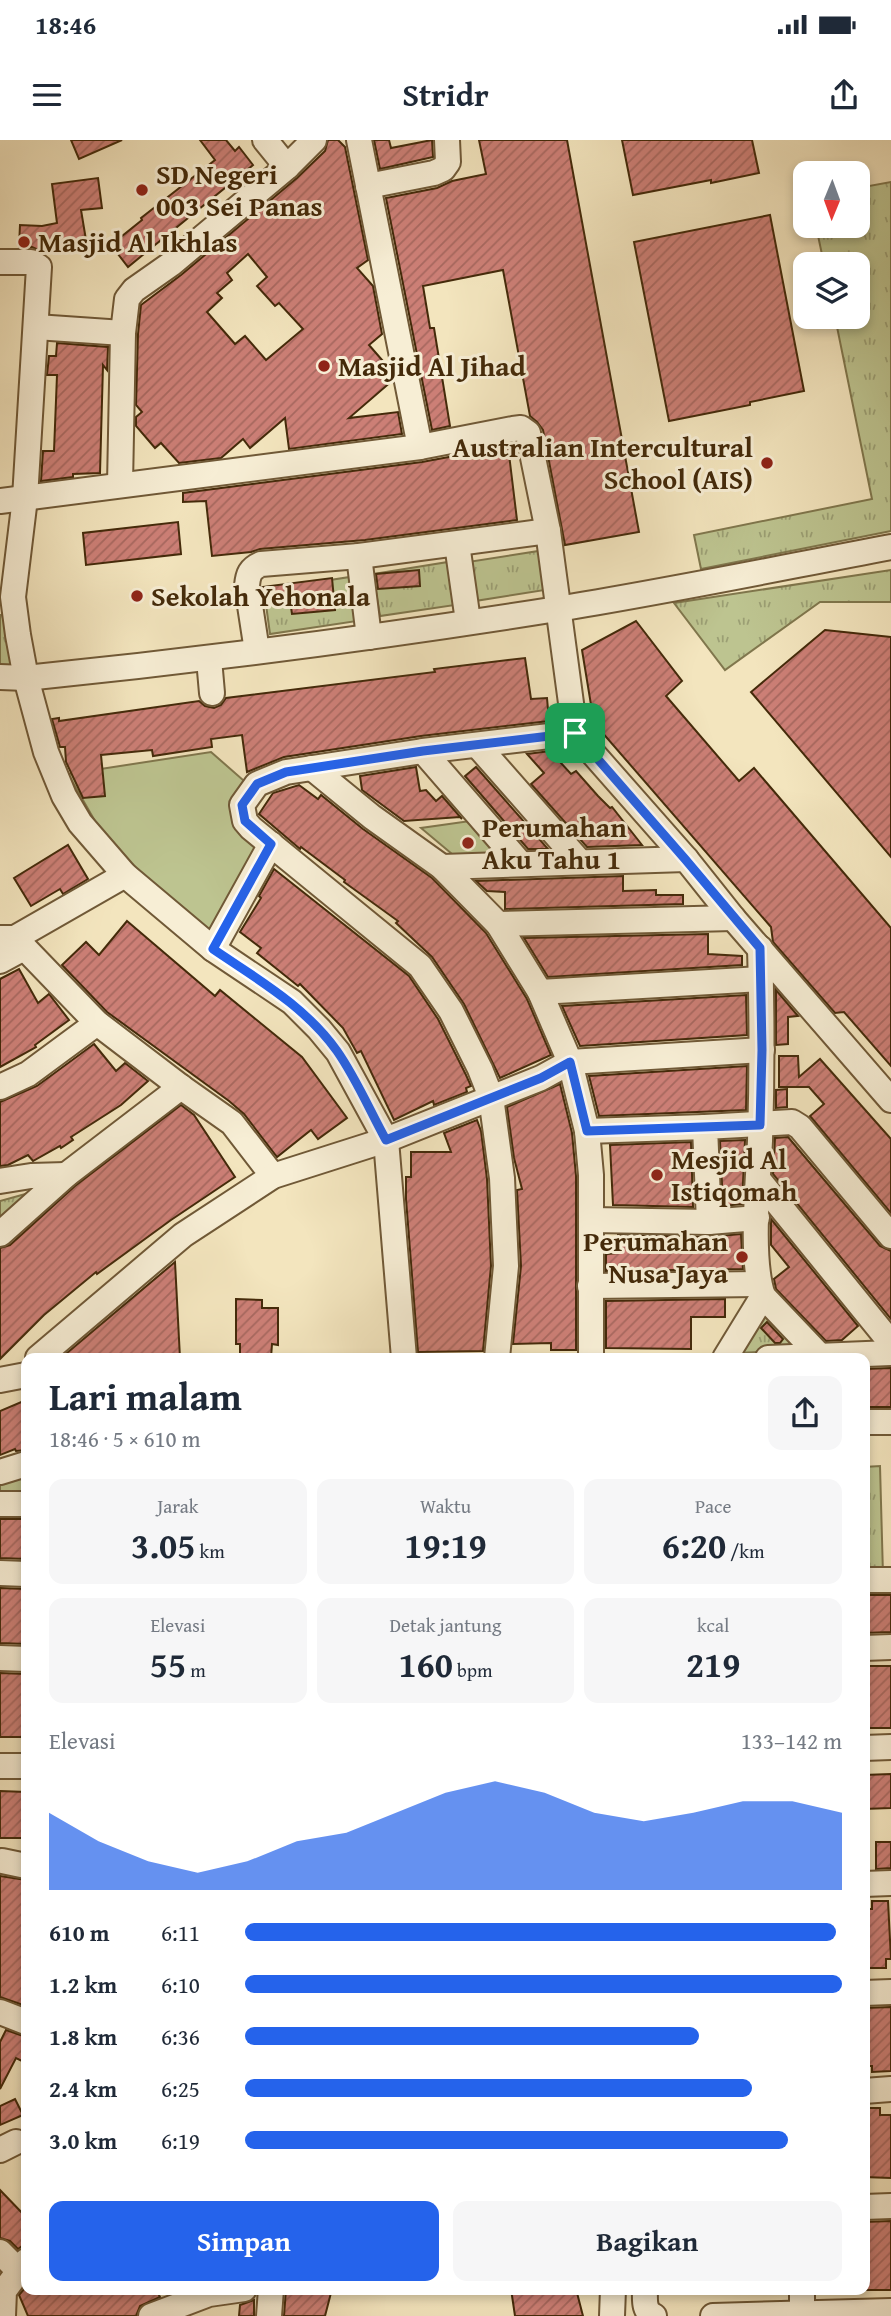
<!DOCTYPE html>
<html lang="id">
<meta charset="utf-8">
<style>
body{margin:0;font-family:"Gentium Book Plus",serif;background:#f6f6f7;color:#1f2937;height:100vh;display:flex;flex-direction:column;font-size:26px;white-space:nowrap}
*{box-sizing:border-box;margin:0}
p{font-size:23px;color:#747a83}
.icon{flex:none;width:38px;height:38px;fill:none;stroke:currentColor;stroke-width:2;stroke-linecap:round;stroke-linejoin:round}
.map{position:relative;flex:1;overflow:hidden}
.sheet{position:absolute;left:21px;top:1213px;width:849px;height:942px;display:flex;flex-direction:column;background:#fff;border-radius:14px;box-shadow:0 4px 10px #0003}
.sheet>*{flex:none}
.needle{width:46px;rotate:181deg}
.fabs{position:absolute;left:793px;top:21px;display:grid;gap:14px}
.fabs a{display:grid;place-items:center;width:77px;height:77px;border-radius:14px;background:#fff;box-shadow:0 4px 10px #0003;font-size:35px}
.pin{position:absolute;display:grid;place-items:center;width:60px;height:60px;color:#fff;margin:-30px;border-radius:14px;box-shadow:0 4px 10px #0006}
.round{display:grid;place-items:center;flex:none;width:74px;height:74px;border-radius:14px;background:#f6f6f7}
.overview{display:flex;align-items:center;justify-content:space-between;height:119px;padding:0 28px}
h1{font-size:38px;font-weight:700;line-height:52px}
.metrics{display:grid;grid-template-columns:repeat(3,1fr);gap:10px;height:119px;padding:7px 28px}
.metrics div{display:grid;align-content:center;border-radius:14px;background:#f6f6f7;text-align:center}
.metrics b{font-size:35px;font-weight:700}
.metrics small{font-size:19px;font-weight:400}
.metrics p{font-size:19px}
.chart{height:196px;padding:14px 28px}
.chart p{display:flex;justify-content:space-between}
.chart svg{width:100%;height:126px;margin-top:7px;fill:#2563eb;opacity:.7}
.cta{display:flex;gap:14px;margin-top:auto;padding:14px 28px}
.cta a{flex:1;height:80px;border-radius:14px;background:#2563eb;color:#fff;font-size:28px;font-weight:700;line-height:80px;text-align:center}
.cta a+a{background:#f6f6f7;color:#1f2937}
ul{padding:0 28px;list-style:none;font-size:23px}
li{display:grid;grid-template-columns:112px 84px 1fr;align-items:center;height:52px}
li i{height:18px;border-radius:9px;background:#2563eb}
.status{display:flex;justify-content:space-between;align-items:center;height:49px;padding:0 35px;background:#fff;direction:ltr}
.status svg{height:19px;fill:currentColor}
header{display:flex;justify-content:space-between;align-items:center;height:91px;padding:0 28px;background:#fff;font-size:32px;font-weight:700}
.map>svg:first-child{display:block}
.grass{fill:#bdc490;stroke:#80774d;stroke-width:2}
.park{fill:url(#park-tufts);stroke:#80774d;stroke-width:2}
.building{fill:url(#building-hatch);stroke:#442a0a;stroke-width:2;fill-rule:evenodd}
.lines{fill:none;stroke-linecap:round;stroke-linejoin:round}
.minor-casing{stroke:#705937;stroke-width:28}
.minor{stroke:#f7eed5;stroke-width:24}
.route-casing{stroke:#fff;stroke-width:14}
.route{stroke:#2563eb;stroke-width:9}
.poi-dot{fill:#8f2418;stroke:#f7eed5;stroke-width:2.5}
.labels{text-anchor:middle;stroke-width:6;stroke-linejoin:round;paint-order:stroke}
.poi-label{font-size:28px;font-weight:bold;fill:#442a0a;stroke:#f7eed5;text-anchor:start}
</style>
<div class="status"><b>18:46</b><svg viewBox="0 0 49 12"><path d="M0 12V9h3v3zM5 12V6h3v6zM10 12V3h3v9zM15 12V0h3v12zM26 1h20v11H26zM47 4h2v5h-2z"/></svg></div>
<header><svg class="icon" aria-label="menu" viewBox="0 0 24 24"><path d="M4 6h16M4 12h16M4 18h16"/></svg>Stridr<svg class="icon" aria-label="share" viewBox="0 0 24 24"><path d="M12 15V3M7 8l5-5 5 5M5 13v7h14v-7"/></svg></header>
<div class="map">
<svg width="891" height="2176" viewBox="0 0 891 2176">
<defs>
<pattern id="park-tufts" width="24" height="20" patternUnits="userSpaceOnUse" patternTransform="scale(1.75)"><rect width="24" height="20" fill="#bdc490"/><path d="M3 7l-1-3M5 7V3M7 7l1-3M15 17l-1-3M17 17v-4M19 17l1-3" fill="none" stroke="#9b9f74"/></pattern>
<pattern id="building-hatch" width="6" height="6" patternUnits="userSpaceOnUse" patternTransform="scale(1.75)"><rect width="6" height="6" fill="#cc7f76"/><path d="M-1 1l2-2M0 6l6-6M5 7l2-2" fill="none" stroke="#a7685f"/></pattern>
</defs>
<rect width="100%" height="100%" fill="#f3e5be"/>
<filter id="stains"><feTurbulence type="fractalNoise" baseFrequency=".00286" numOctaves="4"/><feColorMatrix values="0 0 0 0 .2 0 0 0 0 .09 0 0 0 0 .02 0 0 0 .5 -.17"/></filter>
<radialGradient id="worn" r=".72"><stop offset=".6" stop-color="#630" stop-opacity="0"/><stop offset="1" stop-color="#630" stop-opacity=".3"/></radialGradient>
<g class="grass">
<path d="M211,612L251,647L242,681L273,704L214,795L148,744L103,695L68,634Z"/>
<path d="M477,680L512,717L458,719L421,688Z"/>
</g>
<g class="park">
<path d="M891,42V391L701,429L694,395L872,359L835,177H858V124H824L816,86H858V48Z"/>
<path d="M545,410L551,449L475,461L468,422Z"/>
<path d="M448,422L455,465L380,476L373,434Z"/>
<path d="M891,430V462H820L725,530L674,463Z"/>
<path d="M350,437L357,481L270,494L264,450Z"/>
<path d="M0,475H2L20,533L0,532Z"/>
<path d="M47,1048L0,1092V1061Z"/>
<path d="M768,1170L807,1210L738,1213Z"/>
<path d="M880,1326L883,1435H865L864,1327Z"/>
<path d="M26,1336V1358L0,1359V1343Z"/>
</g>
<g class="building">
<path d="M71,0H122L79,19Z"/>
<path d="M200,0H226L235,11L239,7L253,25L128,127L111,105L142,80L141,78L215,20Z"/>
<path d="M328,0H338L345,7L368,120L357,128L373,146L382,194L369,205L389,228L392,241L349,278L398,272L402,294L289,309L285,278L250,308L243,299L221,318L179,323L161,303L155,308L136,286V277L142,272L136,265L138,194L141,165L181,135L297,38L325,11ZM248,114L267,137L257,146L275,166L279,163L303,189L266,220L245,196L235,204L207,172L222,158L217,153L232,140L227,133Z"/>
<path d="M374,0H389L391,8L432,0L433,17L380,29Z"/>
<path d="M479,0H567L639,392L565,405L543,290L537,282L530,276L503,130L423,146L430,188H434L450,286L432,290L386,58L437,48L452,41L486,34Z"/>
<path d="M622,0H752L759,33L711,43V40L633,55Z"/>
<path d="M98,38L102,68L81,70L86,100L45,108V113L32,107H19L20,85L42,86L57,83L52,44Z"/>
<path d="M770,75L804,251L750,262V265L669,281L634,102Z"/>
<path d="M57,203L108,207L107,230L103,225L100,333L73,334V337L41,341L43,311H54L57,235H47L49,216H56Z"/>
<path d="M508,306L517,380L365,400L260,409L251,412L212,416L206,361L183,362V353L422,322Z"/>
<path d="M178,382L181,414L86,425L83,393Z"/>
<path d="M419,430L420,446L378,449L376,434Z"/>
<path d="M332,438L335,470L292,474L290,460L265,463L262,447Z"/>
<path d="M636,481L682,541L666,556L739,641L754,628L891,788V926L844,872L835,873L773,802L771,787L594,583L582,510Z"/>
<path d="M825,490L891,497V717L751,552Z"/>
<path d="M525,518L531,559L547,558L549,581L421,596L284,617L247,632L242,595L211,599L212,607L153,616L152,610L101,615L105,656L83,658L66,622L65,607H60L52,579L59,578V581L199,561L205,566L214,568L221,565L226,558L435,532L434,529Z"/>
<path d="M550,611L571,634L576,631L598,656L610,668L612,667L642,705L587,707L531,644L544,633L527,614Z"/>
<path d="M416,627L420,651L426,650L436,661L442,656L462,679L460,677L404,681L362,650L360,636Z"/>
<path d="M476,627L548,709H528L465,636Z"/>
<path d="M299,645L318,659L321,655L363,689L432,738L486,793L527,859L551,915L500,938L464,864L432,817L396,783L398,781L344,742L345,740L301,707L300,709L259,674L273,653Z"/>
<path d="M68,705L88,739L63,754L60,749L31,766L14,738Z"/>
<path d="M274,729L409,836L438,879L466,935L471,946L466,948L467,952L434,965L433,961L394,980L361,911L357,913L343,888L300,844L298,846L257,813L261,808L240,792L261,758L259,756Z"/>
<path d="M623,736V751L656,750V755H683V764L505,769V752L487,751L476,741Z"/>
<path d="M127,781L215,856L220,850L302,917L347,978L318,999L311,990L277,1017L244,974L229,961L107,872L62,825L86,802L99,815Z"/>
<path d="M708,794V814L742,816V825L548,837L524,798Z"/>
<path d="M19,829L38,863L49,854L69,880L35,905L36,907L0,927V839Z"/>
<path d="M776,850L798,876L788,877V904L776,905Z"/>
<path d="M746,855L747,895L580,906L562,866Z"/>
<path d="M94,904L116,931L125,923L148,941L121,965L71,997L73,1000L61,1008L60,1006L33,1021L28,1015L8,1025L0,1026V962L37,946Z"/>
<path d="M779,916H798L799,937L820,919L891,999V1073L810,976L824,964L809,947H779Z"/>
<path d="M747,926L746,970L599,976L589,936Z"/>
<path d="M560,944L572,993L576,1036V1210H551V1203L513,1204L521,1126L517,1050L522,1049L514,1018L507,967Z"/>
<path d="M787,949V967L776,968V950Z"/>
<path d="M181,965L194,975L235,1037L171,1080L97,1134L96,1132L44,1175L0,1219V1108L10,1105L75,1046Z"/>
<path d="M477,980L481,991L487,1039L491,1126L483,1211L418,1212L406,1059V1037H411V1012H451L444,993Z"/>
<path d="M788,997L880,1106L891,1111V1179L773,1034L775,998Z"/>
<path d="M745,1000L742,1064L723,1066L720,1001Z"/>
<path d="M691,1002L693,1067L613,1065L610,1005Z"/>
<path d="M771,1079L858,1186L842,1200L826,1201L776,1149L774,1139L789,1127L771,1105Z"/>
<path d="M741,1094L743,1129L606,1131V1114L618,1113V1095L709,1097Z"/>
<path d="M175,1122L180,1218H61Z"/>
<path d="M236,1159L262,1160V1168H278V1205L272,1204L271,1218H240V1204H236Z"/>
<path d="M725,1159V1177H691V1209L606,1208V1161Z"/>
<path d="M767,1182L783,1199L780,1203H775L761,1188Z"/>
<path d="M891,1228V1267H864V1229Z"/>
<path d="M26,1260V1310L16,1311L15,1309L0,1315V1271Z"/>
<path d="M0,1379H26V1419L0,1418Z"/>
<path d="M0,1448L26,1449V1504L0,1503Z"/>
<path d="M864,1455H891V1492L864,1493Z"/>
<path d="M865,1526H891V1588H864Z"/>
<path d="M0,1533L26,1534V1597H0Z"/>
<path d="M891,1634V1668L864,1669V1635Z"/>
<path d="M0,1651L26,1652V1698H0Z"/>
<path d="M876,1702H891V1728L876,1729Z"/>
<path d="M0,1736L26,1740V1866L0,1857Z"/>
<path d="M872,1761H888L891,1819H886V1828H864V1769H872Z"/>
<path d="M891,1867V1931L872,1932V1926H864V1868Z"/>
<path d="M6,1890L26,1897V1923L16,1918L0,1949V1902Z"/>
<path d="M15,1959L23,1975L0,1985V1966Z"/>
<path d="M864,1968H880V1975H891V2038L864,2037Z"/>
<path d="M0,2050L26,2077V2103L18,2109L10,2101L0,2098Z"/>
<path d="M891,2081V2150H864V2082Z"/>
<path d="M24,2149H156L160,2157L140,2166L136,2176H28L19,2155Z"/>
<path d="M286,2149H332L325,2176H284Z"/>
<path d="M511,2149H576L583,2176H515Z"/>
<path d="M254,2160V2176H239L240,2165Z"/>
</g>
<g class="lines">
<g class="minor-casing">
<g id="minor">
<path d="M265,0L287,27"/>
<path d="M368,46L434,33L443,29L448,22L447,0"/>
<path d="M0,122H31L39,127L25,358L13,457L18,495L26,538L46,612L64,656L80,683L125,735L213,809L292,862L319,889L338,912L386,1000L404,1218"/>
<path d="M36,187L123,193"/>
<path d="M420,307L513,289L521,288L528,293L548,391L575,593L686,719L733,778L891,960"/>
<path d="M120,344L123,193L127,159L134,150L171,124L287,27L314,0"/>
<path d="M0,361L420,307L359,0"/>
<path d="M457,404L468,481"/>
<path d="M359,416L369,497"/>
<path d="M257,511L247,446C248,434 250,429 261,424L359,416L548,391"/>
<path d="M209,519L212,553"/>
<path d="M0,537L26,538C204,520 381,497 557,469C669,451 780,428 891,407"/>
<path d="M478,606L579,721"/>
<path d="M423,611L520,723"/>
<path d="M312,628L372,677L442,727L498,784L540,852L570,922L587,991L591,1035V1218"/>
<path d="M442,727L686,719"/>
<path d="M498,784L733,778"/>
<path d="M1,798H15L125,735"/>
<path d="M15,798L97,883L181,947L232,983L273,1036"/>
<path d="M213,809L271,704"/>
<path d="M0,821L24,808"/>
<path d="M540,852L761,839"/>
<path d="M0,947L28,934L97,883"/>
<path d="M587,991L705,987"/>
<path d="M758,1039L891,1203"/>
<path d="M0,1041L31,1036L66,1035"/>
<path d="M592,1080L709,1082L757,1078"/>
<path d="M709,1082L705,987L792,982L800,987L891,1096"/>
<path d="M0,1094L66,1035L181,947"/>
<path d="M590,1146L759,1144"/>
<path d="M763,1156L821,1217"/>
<path d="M38,1218L183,1095L273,1036L386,1000L541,938L570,922L762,910"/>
<path d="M497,1218L506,1126L502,1038L491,957L480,929L451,871L420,826L251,688L245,681L242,665L257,644L286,632L423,611L575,593"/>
<path d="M725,1218L763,1156C750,1119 758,1043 760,1001C762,937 762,873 760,808"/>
<path d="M768,1218L891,1213"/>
<path d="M0,1240L26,1235"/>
<path d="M864,1282H891"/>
<path d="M0,1332L26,1324"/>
<path d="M0,1364H26"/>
<path d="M0,1433L26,1434"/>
<path d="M864,1440H891"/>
<path d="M864,1508L891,1507"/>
<path d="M0,1518L26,1519"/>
<path d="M864,1608L891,1607"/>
<path d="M0,1626H26"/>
<path d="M2,1721L26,1726"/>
<path d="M864,1744L891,1743"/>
<path d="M864,1853L891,1852"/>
<path d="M0,1872L26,1882"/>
<path d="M864,1951L891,1949"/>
<path d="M0,2010L16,2002"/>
<path d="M864,2067L891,2066"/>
<path d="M0,2112L18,2130"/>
<path d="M645,2149C645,2159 643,2171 654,2176"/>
<path d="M802,2149V2173"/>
<path d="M3,2176L4,2151L26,2121"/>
<path d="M151,2176L209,2154L244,2149"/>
<path d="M269,2176L271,2149"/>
<path d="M612,2176L613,2149"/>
<path d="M713,2176L891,2171"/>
</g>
</g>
<use href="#minor" class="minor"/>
</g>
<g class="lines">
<g class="route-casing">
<path id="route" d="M575,593L685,719L760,808L762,910L760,985L587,991L570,922L541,938L386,1000C370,971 356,938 337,911C305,866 257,839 213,809L271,704L245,681L242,665L257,644L286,632L423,611Z"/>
</g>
<use href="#route" class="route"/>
</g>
<g class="poi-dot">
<circle cx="142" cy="50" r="7"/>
<circle cx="24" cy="102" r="7"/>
<circle cx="324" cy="226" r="7"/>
<circle cx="767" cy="323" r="7"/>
<circle cx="137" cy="456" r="7"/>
<circle cx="468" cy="703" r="7"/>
<circle cx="657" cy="1035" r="7"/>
<circle cx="742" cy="1117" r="7"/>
</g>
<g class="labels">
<g class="poi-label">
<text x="156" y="44">SD Negeri<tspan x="156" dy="32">003 Sei Panas</tspan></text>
<text x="38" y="112">Masjid Al Ikhlas</text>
<text x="338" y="236">Masjid Al Jihad</text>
<text x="753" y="317" text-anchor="end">Australian Intercultural<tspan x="753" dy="32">School (AIS)</tspan></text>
<text x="151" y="466">Sekolah Yehonala</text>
<text x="482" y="697">Perumahan<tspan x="482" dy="32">Aku Tahu 1</tspan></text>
<text x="671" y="1029">Mesjid Al<tspan x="671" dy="32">Istiqomah</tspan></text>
<text x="728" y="1111" text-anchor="end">Perumahan<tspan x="728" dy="32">Nusa Jaya</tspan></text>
</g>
</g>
<rect width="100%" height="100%" filter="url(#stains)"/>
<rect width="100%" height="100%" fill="url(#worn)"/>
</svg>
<div class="fabs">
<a><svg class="needle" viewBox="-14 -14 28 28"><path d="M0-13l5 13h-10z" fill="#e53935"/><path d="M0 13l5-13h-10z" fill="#747a83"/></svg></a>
<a><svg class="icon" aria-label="layers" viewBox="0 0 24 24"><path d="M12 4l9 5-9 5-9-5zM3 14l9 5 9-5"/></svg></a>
</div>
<div class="pin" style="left:575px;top:593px;background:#1e9e55"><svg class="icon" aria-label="arrive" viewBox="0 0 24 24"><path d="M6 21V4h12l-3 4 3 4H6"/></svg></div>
<section class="sheet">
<div class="overview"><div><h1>Lari malam</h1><p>18:46 · 5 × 610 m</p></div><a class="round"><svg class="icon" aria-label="share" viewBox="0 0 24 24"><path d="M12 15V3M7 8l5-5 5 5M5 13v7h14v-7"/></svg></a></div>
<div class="metrics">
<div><p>Jarak</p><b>3.05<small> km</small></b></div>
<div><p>Waktu</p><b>19:19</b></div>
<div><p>Pace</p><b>6:20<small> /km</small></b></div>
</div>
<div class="metrics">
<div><p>Elevasi</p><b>55<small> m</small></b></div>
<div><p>Detak jantung</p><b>160<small> bpm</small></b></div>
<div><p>kcal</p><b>219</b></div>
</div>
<div class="chart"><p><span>Elevasi</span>133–142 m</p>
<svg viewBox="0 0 160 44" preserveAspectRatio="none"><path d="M0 44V17L10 27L20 34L30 38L40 34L50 27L60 24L70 17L80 10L90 6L100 10L110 17L120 20L130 17L140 13L150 13L160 17V44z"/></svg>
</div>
<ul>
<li><b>610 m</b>6:11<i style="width:99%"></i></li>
<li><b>1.2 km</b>6:10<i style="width:100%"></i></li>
<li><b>1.8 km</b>6:36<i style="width:76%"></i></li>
<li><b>2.4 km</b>6:25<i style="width:85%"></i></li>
<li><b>3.0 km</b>6:19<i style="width:91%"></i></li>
</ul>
<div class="cta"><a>Simpan</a><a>Bagikan</a></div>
</section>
</div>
